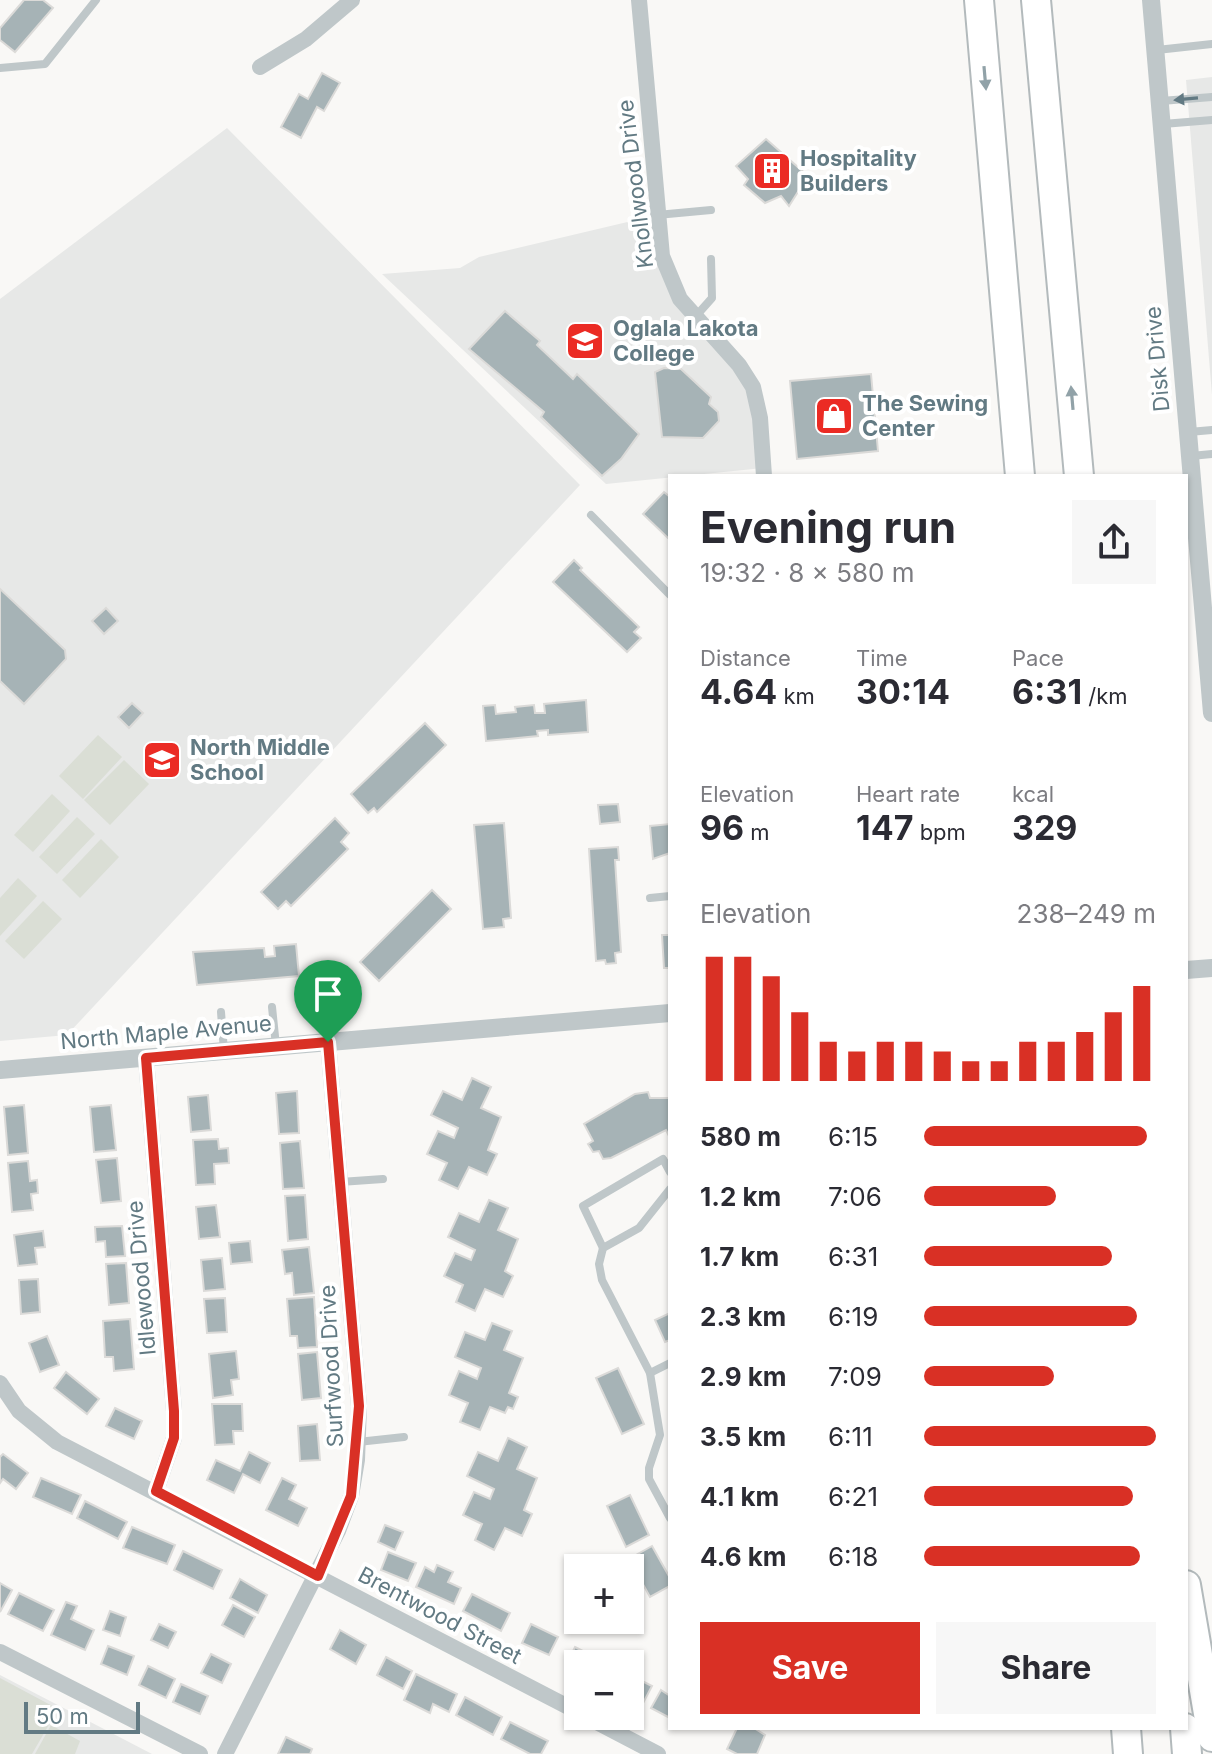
<!DOCTYPE html>
<meta charset="utf-8">
<style>
body{margin:0;font-family:Inter,sans-serif;background:#f7f7f7;color:#2b2b33;height:100vh;display:flex;flex-direction:column;font-size:30px;white-space:nowrap}
*{box-sizing:border-box;margin:0}
p{font-size:26px;color:#7c7c81}
.icon{flex:none;width:44px;height:44px;fill:none;stroke:currentColor;stroke-width:2;stroke-linecap:round;stroke-linejoin:round}
.map{position:relative;flex:1;overflow:hidden}
.side{position:absolute;left:668px;top:474px;width:520px;height:1256px;display:flex;flex-direction:column;background:#fff;border-radius:0px;box-shadow:0 2px 6px #0004}
.side>*{flex:none}
.tools{position:absolute;left:564px;top:1554px;display:grid;gap:16px}
.tools a{display:grid;place-items:center;width:80px;height:80px;border-radius:0px;background:#fff;box-shadow:0 2px 6px #0004;font-size:40px}
.scale{position:absolute;left:24px;bottom:20px;width:116px;box-sizing:border-box;padding-left:8px;border:4px solid #627a83;border-top:0;font-size:22px;line-height:28px;white-space:nowrap;color:#627a83;-webkit-text-stroke:6px #fff;paint-order:stroke}
.pin{position:absolute;display:grid;place-items:center;width:68px;height:68px;color:#fff;margin:-82px -34px;border-radius:50% 50% 50% 0;rotate:-45deg;box-shadow:0 0 8px #0007}
.pin .icon{rotate:45deg}
.round{display:grid;place-items:center;flex:none;width:84px;height:84px;border-radius:0px;background:#f7f7f7}
.overview{display:flex;align-items:center;justify-content:space-between;height:136px;padding:0 32px}
h1{font-size:44px;font-weight:700;line-height:60px}
.stats{display:grid;grid-template-columns:repeat(3,1fr);gap:12px;height:136px;padding:8px 32px}
.stats div{display:grid;align-content:center}
.stats b{font-size:34px;font-weight:700}
.stats small{font-size:22px;font-weight:400}
.stats p{font-size:22px}
.chart{height:224px;padding:16px 32px}
.chart p{display:flex;justify-content:space-between}
.chart svg{width:100%;height:144px;margin-top:8px;stroke:#d93025;stroke-width:6}
.action{display:flex;gap:16px;margin-top:auto;padding:16px 32px}
.action a{flex:1;height:92px;border-radius:0px;background:#d93025;color:#fff;font-size:32px;font-weight:700;line-height:92px;text-align:center}
.action a+a{background:#f7f7f7;color:#2b2b33}
ul{padding:0 32px;list-style:none;font-size:26px}
li{display:grid;grid-template-columns:128px 96px 1fr;align-items:center;height:60px}
li i{height:20px;border-radius:10px;background:#d93025}
.map>svg:first-child{display:block}
.built{fill:#e7e8e7}
.green{fill:#daded5}
.building{fill:#a6b3b6;stroke:#dbdad8;stroke-width:2}
.lines{fill:none;stroke-linecap:round;stroke-linejoin:round}
.motorway-casing{stroke:#b3babc;stroke-width:32}
.service{stroke:#bfc7c9;stroke-width:8}
.minor{stroke:#bfc7c9;stroke-width:16}
.tertiary{stroke:#bfc7c9;stroke-width:18}
.motorway{stroke:#fff;stroke-width:28}
.oneway{fill:#91a2a8}
.oneway2{fill:#627a83}
.route-casing{stroke:#fff;stroke-width:16}
.route{stroke:#d93025;stroke-width:10}
.labels{text-anchor:middle;stroke-width:8;stroke-linejoin:round;paint-order:stroke}
.poi-label{font-size:22px;font-weight:bold;fill:#627a83;stroke:#fff;text-anchor:start}
.street-label{font-size:22px;fill:#627a83;stroke:#fff}
</style>
<div class="map">
<svg width="1212" height="1754" viewBox="0 0 1212 1754">
<rect width="100%" height="100%" fill="#f9f8f6"/>
<g class="built">
<path d="M1212,77V395L1186,80Z"/>
<path d="M227,128L580,485L67,1035L0,1041V299Z"/>
<path d="M657,215L669,279L753,387L763,468L606,484L382,274L460,268L479,257Z"/>
<path d="M0,1675L152,1754H0Z"/>
</g>
<g class="green">
<path d="M98,735L122,757L83,799L59,776Z"/>
<path d="M124,760L149,784L110,825L84,800Z"/>
<path d="M52,794L70,811L33,852L14,835Z"/>
<path d="M77,817L95,834L57,874L39,857Z"/>
<path d="M101,839L119,857L80,898L62,880Z"/>
<path d="M18,878L37,896L0,936V898Z"/>
<path d="M43,901L62,919L24,959L5,941Z"/>
<path d="M0,1678L58,1709L32,1754H0Z"/>
<path d="M51,1725L80,1741L75,1754H35Z"/>
</g>
<g class="building">
<path d="M24,0H43L53,8L15,52L0,40V28Z"/>
<path d="M322,73L340,83L324,111L317,107L301,138L281,127L299,94L308,99Z"/>
<path d="M766,139L808,176L789,206L781,196L765,203L744,185L748,179L736,166Z"/>
<path d="M505,311L540,341L537,345L573,379L577,374L639,434L621,459L602,476L541,417L544,412L469,349Z"/>
<path d="M664,368L681,369L711,397L709,404L718,412L719,421L703,438L662,437L655,372Z"/>
<path d="M871,374L878,451L797,459L790,381Z"/>
<path d="M664,492L670,497V540L643,514Z"/>
<path d="M574,560L582,568L580,570L639,627L634,632L641,638L627,652L553,582Z"/>
<path d="M0,589L65,650L66,659L24,704L0,681Z"/>
<path d="M106,608L118,621L104,634L92,621Z"/>
<path d="M586,700L588,732L548,735V730L537,731L538,736L486,741L483,706L495,705L496,714L516,712L515,707L534,705L535,713H545L544,704Z"/>
<path d="M132,703L143,713L129,728L118,717Z"/>
<path d="M425,723L446,745L377,812L374,808L368,813L351,794Z"/>
<path d="M618,804L620,822L600,824L598,805Z"/>
<path d="M335,818L349,833L341,842L348,849L291,906L286,901L278,909L261,892Z"/>
<path d="M504,823L511,918L503,919L504,927L483,929L474,825Z"/>
<path d="M670,824V853L653,859L650,826Z"/>
<path d="M618,847L619,860H615L621,952L615,953L616,963L606,964L605,960L596,961L589,849Z"/>
<path d="M432,890L451,909L379,981L360,962Z"/>
<path d="M662,935H670V968H664Z"/>
<path d="M296,944L299,976L197,985L193,952L264,948L265,957L275,956L274,946Z"/>
<path d="M472,1078L491,1087L481,1108L501,1117L488,1150L497,1154L487,1175L469,1167L458,1189L439,1180L447,1163L427,1154L438,1131L454,1138L458,1128L431,1115L443,1091L462,1100Z"/>
<path d="M297,1091L299,1133L279,1134L276,1093Z"/>
<path d="M648,1092L650,1098H670V1138L666,1130L611,1158L603,1159L599,1151L593,1152L588,1144L593,1141L584,1124L635,1094Z"/>
<path d="M208,1095L211,1130L191,1132L188,1097Z"/>
<path d="M24,1105L28,1153L8,1155L4,1107Z"/>
<path d="M111,1105L116,1150L94,1152L90,1107Z"/>
<path d="M218,1139L219,1149L228,1148L229,1163L214,1164L215,1184L196,1185L193,1140Z"/>
<path d="M300,1141L304,1188L283,1189L280,1143Z"/>
<path d="M117,1158L121,1201L101,1203L96,1160Z"/>
<path d="M28,1161L30,1181L37,1180L38,1193L31,1194L33,1210L12,1212L8,1163Z"/>
<path d="M305,1195L308,1239L288,1241L285,1196Z"/>
<path d="M489,1200L508,1208L498,1230L518,1239L505,1271L513,1276L503,1297L485,1289L475,1311L456,1302L463,1285L444,1276L455,1253L471,1260L475,1250L448,1237L459,1213L479,1222Z"/>
<path d="M216,1205L220,1237L199,1239L196,1207Z"/>
<path d="M122,1226L125,1256L106,1257L105,1241L96,1242L95,1227Z"/>
<path d="M43,1231L45,1247L35,1248L37,1264L18,1266L14,1235Z"/>
<path d="M250,1241L252,1262L231,1264L229,1243Z"/>
<path d="M309,1247L314,1293L294,1295L292,1273L285,1274L282,1250Z"/>
<path d="M222,1258L225,1289L204,1291L201,1260Z"/>
<path d="M126,1263L129,1303L109,1305L106,1264Z"/>
<path d="M38,1279L40,1312L21,1314L19,1280Z"/>
<path d="M314,1297L317,1347L298,1348L297,1336H290L287,1299Z"/>
<path d="M225,1298L227,1332L207,1333L204,1299Z"/>
<path d="M670,1313V1340L665,1342L655,1320Z"/>
<path d="M130,1319L134,1369L114,1371L113,1357H105L103,1321Z"/>
<path d="M492,1323L512,1331L504,1350L523,1358L509,1393L518,1397L513,1409L508,1407L505,1413L490,1407L480,1430L460,1422L468,1403L449,1395L459,1371L477,1379L481,1368L455,1357L465,1332L485,1340Z"/>
<path d="M47,1336L59,1365L40,1372L29,1343Z"/>
<path d="M236,1351L239,1379L231,1380L233,1395L213,1398L209,1354Z"/>
<path d="M317,1352L321,1398L302,1400L298,1354Z"/>
<path d="M618,1368L644,1424L622,1434L596,1378Z"/>
<path d="M66,1372L99,1399L87,1414L54,1388Z"/>
<path d="M212,1404H242L243,1431H233L234,1444L215,1445Z"/>
<path d="M115,1408L142,1421L134,1439L106,1426Z"/>
<path d="M317,1424L320,1460L300,1461L298,1426Z"/>
<path d="M508,1438L527,1447L517,1469L537,1478L524,1510L532,1514L522,1536L505,1528L494,1550L475,1540L482,1524L463,1515L474,1492L490,1499L494,1489L467,1476L478,1452L498,1461Z"/>
<path d="M249,1452L270,1463L260,1483L243,1474L234,1493L207,1480L216,1460L240,1471Z"/>
<path d="M3,1454L28,1473L16,1489L3,1479L0,1483V1457Z"/>
<path d="M41,1478L81,1495L72,1514L33,1497Z"/>
<path d="M282,1478L296,1485L289,1499L307,1508L298,1526L266,1510Z"/>
<path d="M630,1495L649,1535L626,1547L607,1506Z"/>
<path d="M85,1501L127,1522L118,1539L77,1518Z"/>
<path d="M385,1525L403,1532L395,1550L378,1542Z"/>
<path d="M132,1527L175,1545L167,1564L123,1548Z"/>
<path d="M652,1546L670,1578V1586L650,1597L629,1559Z"/>
<path d="M183,1551L222,1570L213,1589L174,1570Z"/>
<path d="M388,1552L416,1563L408,1581L381,1570Z"/>
<path d="M437,1565L453,1572L448,1582L461,1588L454,1604L416,1587L425,1567L434,1572Z"/>
<path d="M240,1579L267,1595L258,1613L230,1598Z"/>
<path d="M0,1583L12,1590L0,1612Z"/>
<path d="M19,1593L54,1610L43,1631L8,1614Z"/>
<path d="M472,1594L510,1613L501,1631L463,1611Z"/>
<path d="M66,1602L77,1606L71,1619L94,1630L85,1650L51,1635Z"/>
<path d="M233,1605L255,1617L244,1637L222,1625Z"/>
<path d="M110,1611L126,1617L120,1636L103,1630Z"/>
<path d="M159,1624L176,1632L168,1648L151,1640Z"/>
<path d="M531,1624L558,1637L549,1655L522,1643Z"/>
<path d="M340,1630L366,1645L356,1664L330,1649Z"/>
<path d="M108,1646L134,1656L127,1675L101,1664Z"/>
<path d="M575,1647L604,1662L603,1664H578V1671L566,1665Z"/>
<path d="M211,1654L231,1664L222,1683L201,1673Z"/>
<path d="M386,1657L412,1671L403,1689L377,1675Z"/>
<path d="M148,1666L175,1679L166,1698L139,1685Z"/>
<path d="M416,1674L457,1694L449,1712L433,1704L430,1713L404,1700Z"/>
<path d="M630,1675L652,1686L642,1705L630,1698Z"/>
<path d="M181,1684L208,1696L200,1714L173,1702Z"/>
<path d="M661,1690L670,1696V1718L651,1708Z"/>
<path d="M465,1697L502,1717L493,1735L456,1715Z"/>
<path d="M510,1722L548,1741L541,1754H530L501,1739Z"/>
<path d="M737,1728H754L765,1735L757,1754H737L727,1749Z"/>
<path d="M286,1737L312,1749L310,1754H278Z"/>
</g>
<g class="lines">
<g class="motorway-casing">
<g id="motorway">
<path d="M979,0L1020,476"/>
<path d="M1036,0L1079,476"/>
<path d="M1186,1585L1212,1737"/>
<path d="M1126,1728L1128,1754"/>
<path d="M1185,1728L1187,1754"/>
</g>
</g>
<g class="service">
<path d="M1157,50L1212,44"/>
<path d="M0,68L45,64L96,0"/>
<path d="M1161,101L1212,97"/>
<path d="M1163,124L1212,120"/>
<path d="M657,215L711,210"/>
<path d="M696,316L712,298L711,259"/>
<path d="M1189,432L1212,430"/>
<path d="M1191,456L1212,454"/>
<path d="M591,515L670,595"/>
<path d="M650,898L670,896"/>
<path d="M272,1007L276,1046"/>
<path d="M221,1012L224,1051"/>
<path d="M340,1182L383,1179"/>
<path d="M670,1189L639,1228L603,1248L599,1264L602,1280L650,1373L660,1435L649,1468V1479L670,1518"/>
<path d="M603,1248L583,1206L663,1159L670,1172"/>
<path d="M650,1373L670,1363"/>
<path d="M358,1442L404,1437"/>
</g>
<g class="minor">
<path d="M639,0L662,256L680,299L739,365L753,387L760,418L764,476"/>
<path d="M260,67L306,39L352,0"/>
<path d="M146,1058L174,1411V1438L156,1491"/>
<path d="M0,1383L19,1411L57,1442L578,1712"/>
<path d="M0,1652L200,1754"/>
<path d="M585,1716L658,1754"/>
<path d="M225,1754L338,1531L351,1496L357,1460L359,1406L328,1042"/>
</g>
<g class="tertiary">
<path d="M1151,0L1212,713"/>
<path d="M1186,970L1212,968"/>
<path d="M0,1070L670,1013"/>
</g>
<use href="#motorway" class="motorway"/>
</g>
<defs><path id="oneway-solid" d="M-6-.8H1V-3.2L6.5 0L1 3.2V.8H-6Z" transform="scale(2)"/></defs>
<g class="oneway">
<use href="#oneway-solid" transform="translate(985 78) rotate(85)"/>
<use href="#oneway-solid" transform="translate(1072 398) rotate(-95)"/>
</g>
<use class="oneway2" href="#oneway-solid" transform="translate(1186 99) rotate(175)"/>
<g class="lines">
<g class="route-casing">
<path id="route" d="M328,1042L359,1406L351,1496L318,1576L156,1491L174,1438V1411L146,1058Z"/>
</g>
<use href="#route" class="route"/>
</g>
<defs>
<g id="building-square" transform="scale(2)"><rect x="-9" y="-9" width="18" height="18" rx="4" fill="#eb2b24" stroke="#fff"/><path d="M-4-6H4V6H1V3H-1V6H-4ZM-2.5-4.3h1.7v1.8h-1.7ZM.8-4.3h1.7v1.8H.8ZM-2.5-1h1.7V.8h-1.7ZM.8-1h1.7V.8H.8Z" fill="#fff"/></g>
<g id="university-square" transform="scale(2)"><rect x="-9" y="-9" width="18" height="18" rx="4" fill="#eb2b24" stroke="#fff"/><path d="M0-5L7-2L0 1L-7-2ZM-4 1L0 2.5L4 1V4Q0 6-4 4Z" fill="#fff"/></g>
<g id="shop-square" transform="scale(2)"><rect x="-9" y="-9" width="18" height="18" rx="4" fill="#eb2b24" stroke="#fff"/><path d="M-5-2.5h2.3a2.7 3.5 0 0 1 5.4 0H5L5.5 6h-11ZM-1.5-2.5h3a1.5 2.3 0 0 0-3 0Z" fill="#fff"/></g>
<g id="school-square" transform="scale(2)"><rect x="-9" y="-9" width="18" height="18" rx="4" fill="#eb2b24" stroke="#fff"/><path d="M0-5L7-2L0 1L-7-2ZM-4 1L0 2.5L4 1V4Q0 6-4 4Z" fill="#fff"/></g>
</defs>
<g fill-rule="evenodd">
<use href="#building-square" x="772" y="171"/>
<use href="#university-square" x="585" y="341"/>
<use href="#shop-square" x="834" y="416"/>
<use href="#school-square" x="162" y="760"/>
</g>
<g class="labels">
<g class="poi-label">
<text x="800" y="166">Hospitality<tspan x="800" dy="25">Builders</tspan></text>
<text x="613" y="336">Oglala Lakota<tspan x="613" dy="25">College</tspan></text>
<text x="862" y="411">The Sewing<tspan x="862" dy="25">Center</tspan></text>
<text x="190" y="755">North Middle<tspan x="190" dy="25">School</tspan></text>
</g>
<g class="street-label">
<text transform="translate(635 184) rotate(-97)" y="8">Knollwood Drive</text>
<text transform="translate(1157 359) rotate(-95)" y="8">Disk Drive</text>
<text transform="translate(166 1032) rotate(-5)" y="8">North Maple Avenue</text>
<text transform="translate(141 1278) rotate(-95)" y="8">Idlewood Drive</text>
<text transform="translate(331 1366) rotate(-93)" y="8">Surfwood Drive</text>
<text transform="translate(440 1615) rotate(28)" y="8">Brentwood Street</text>
</g>
</g>
</svg>
<div class="tools">
<a>+</a>
<a>−</a>
</div>
<div class="scale">50 m</div>
<div class="pin" style="left:328px;top:1042px;background:#1e9e55"><svg class="icon" aria-label="arrive" viewBox="0 0 24 24"><path d="M6 21V4h12l-3 4 3 4H6"/></svg></div>
<section class="side">
<div class="overview"><div><h1>Evening run</h1><p>19:32 · 8 × 580 m</p></div><a class="round"><svg class="icon" aria-label="share" viewBox="0 0 24 24"><path d="M12 15V3M7 8l5-5 5 5M5 13v7h14v-7"/></svg></a></div>
<div class="stats">
<div><p>Distance</p><b>4.64<small> km</small></b></div>
<div><p>Time</p><b>30:14</b></div>
<div><p>Pace</p><b>6:31<small> /km</small></b></div>
</div>
<div class="stats">
<div><p>Elevation</p><b>96<small> m</small></b></div>
<div><p>Heart rate</p><b>147<small> bpm</small></b></div>
<div><p>kcal</p><b>329</b></div>
</div>
<div class="chart"><p><span>Elevation</span>238–249 m</p>
<svg viewBox="0 0 160 44" preserveAspectRatio="none"><path d="M5 44V6M15 44V6M25 44V12M35 44V23M45 44V32M55 44V35M65 44V32M75 44V32M85 44V35M95 44V38M105 44V38M115 44V32M125 44V32M135 44V29M145 44V23M155 44V15"/></svg>
</div>
<ul>
<li><b>580 m</b>6:15<i style="width:96%"></i></li>
<li><b>1.2 km</b>7:06<i style="width:57%"></i></li>
<li><b>1.7 km</b>6:31<i style="width:81%"></i></li>
<li><b>2.3 km</b>6:19<i style="width:92%"></i></li>
<li><b>2.9 km</b>7:09<i style="width:56%"></i></li>
<li><b>3.5 km</b>6:11<i style="width:100%"></i></li>
<li><b>4.1 km</b>6:21<i style="width:90%"></i></li>
<li><b>4.6 km</b>6:18<i style="width:93%"></i></li>
</ul>
<div class="action"><a>Save</a><a>Share</a></div>
</section>
</div>
